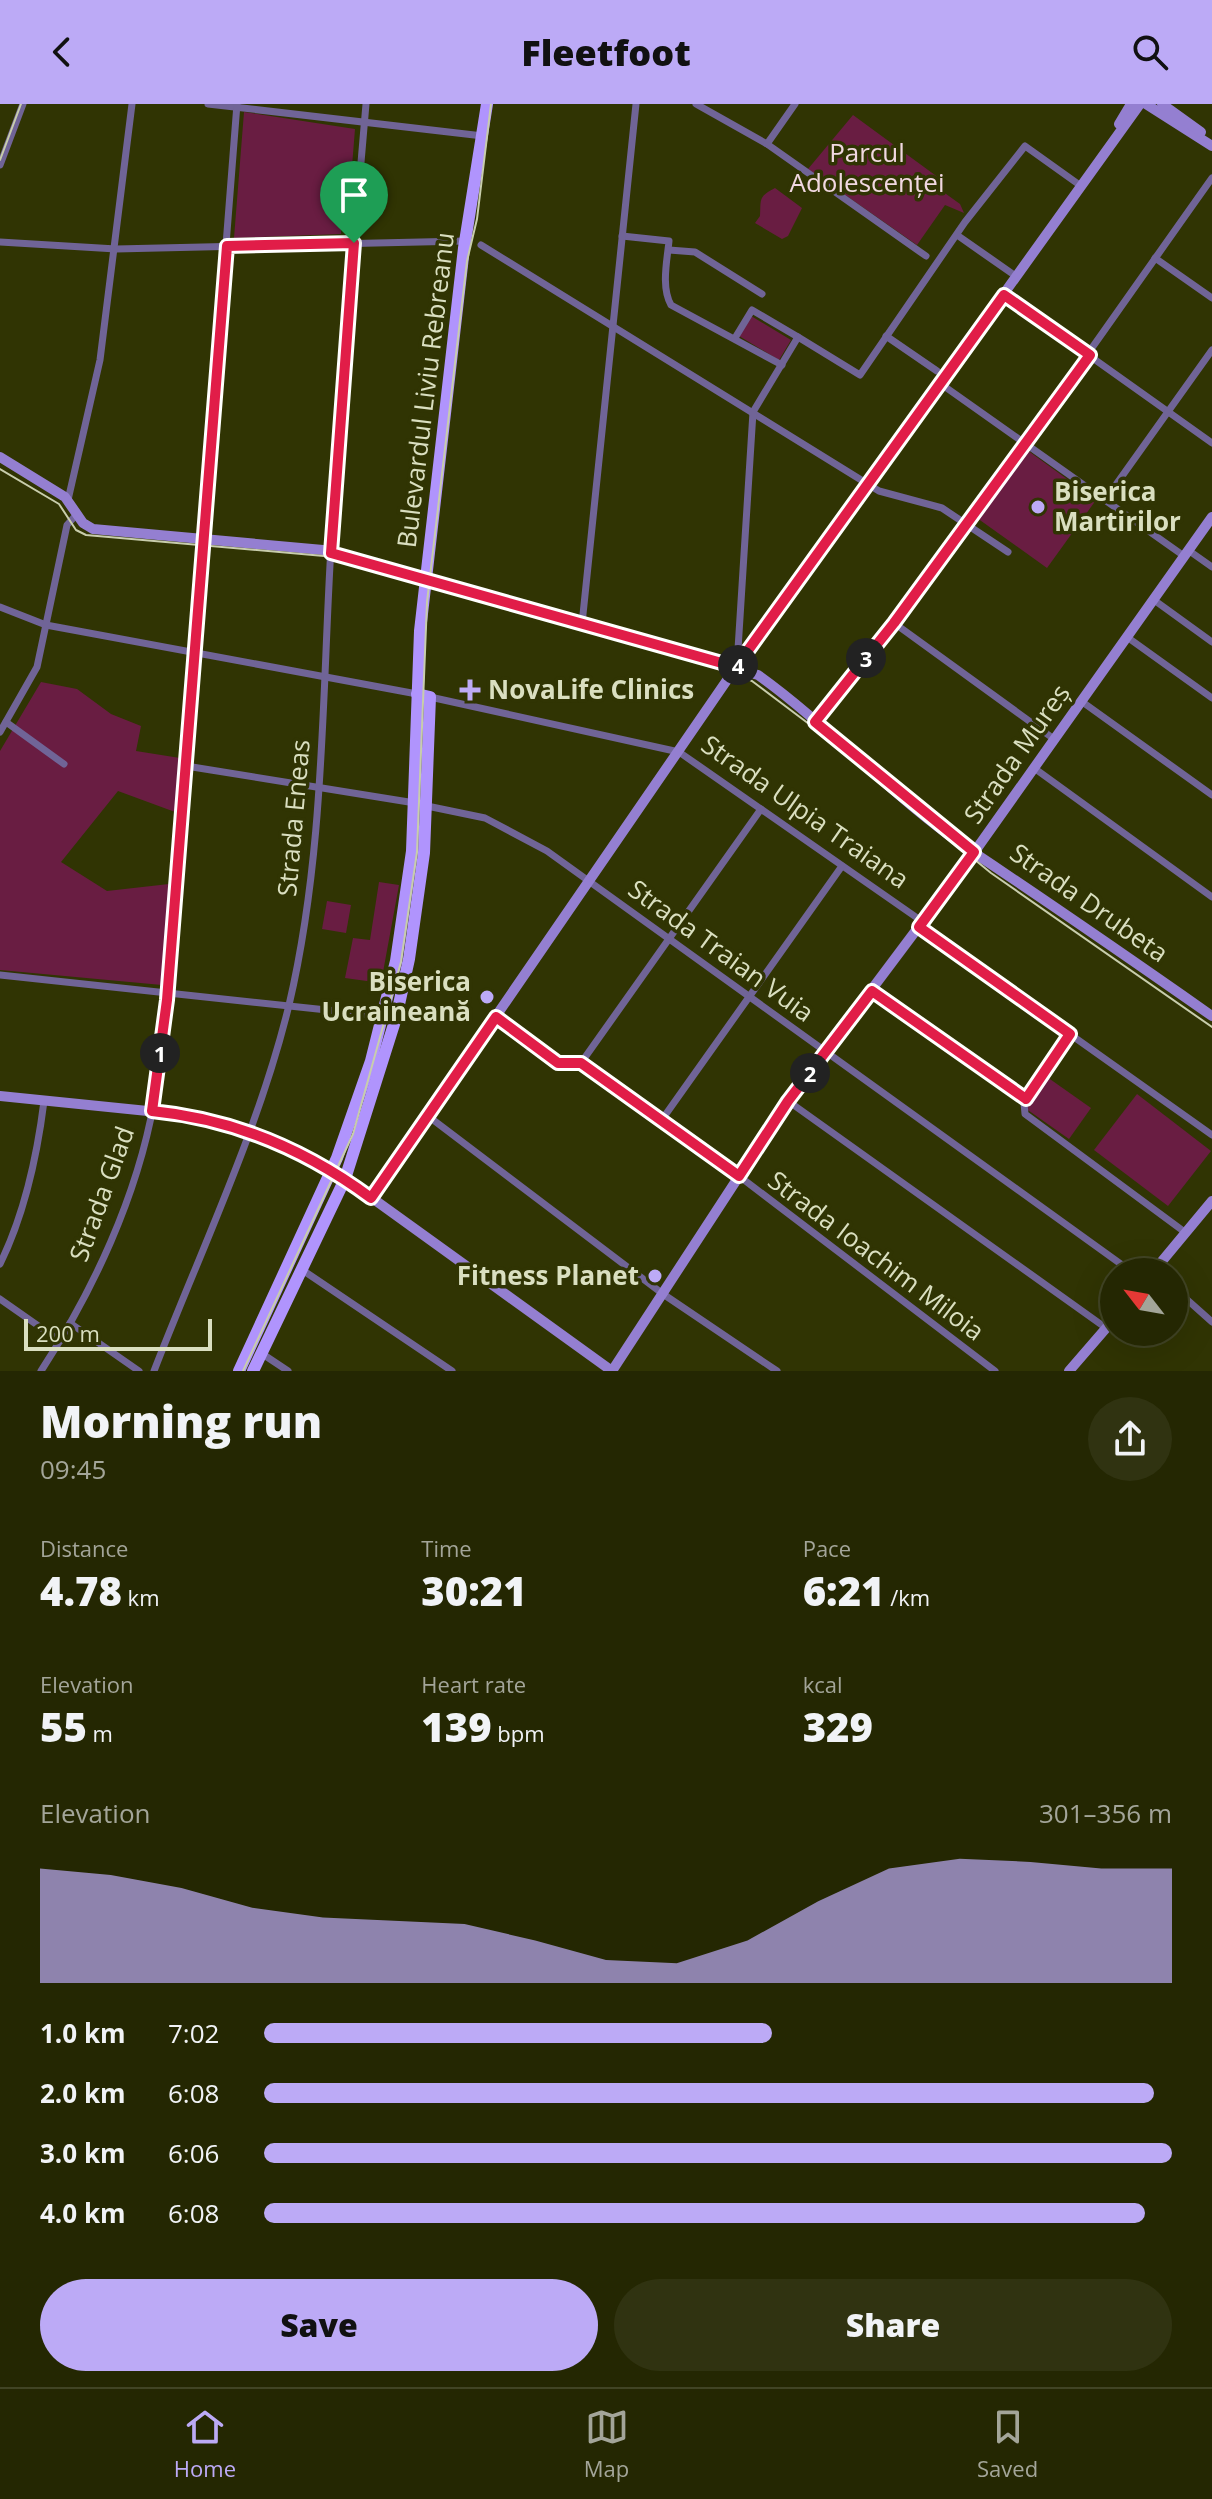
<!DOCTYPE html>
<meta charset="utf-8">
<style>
body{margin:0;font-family:"Open Sans",sans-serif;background:#303311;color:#f1f3f6;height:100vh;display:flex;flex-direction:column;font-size:30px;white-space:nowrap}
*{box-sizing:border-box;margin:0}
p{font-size:26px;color:#a3a599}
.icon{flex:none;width:44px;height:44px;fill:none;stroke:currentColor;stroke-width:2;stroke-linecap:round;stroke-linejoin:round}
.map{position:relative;height:1267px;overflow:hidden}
.drawer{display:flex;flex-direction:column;background:#242702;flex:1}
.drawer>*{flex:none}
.needle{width:52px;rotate:301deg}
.controls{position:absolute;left:1100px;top:1154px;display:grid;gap:16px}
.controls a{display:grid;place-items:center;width:88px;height:88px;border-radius:50%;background:#242702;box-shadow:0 8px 32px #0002,0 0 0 2px #414424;font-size:40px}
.scale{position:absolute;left:24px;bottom:20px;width:188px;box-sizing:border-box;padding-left:8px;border:4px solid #dadfc0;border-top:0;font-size:22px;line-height:28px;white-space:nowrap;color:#dadfc0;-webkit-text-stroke:6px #303403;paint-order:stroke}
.pin{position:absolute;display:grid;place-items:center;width:68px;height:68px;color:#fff;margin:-82px -34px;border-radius:50% 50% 50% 0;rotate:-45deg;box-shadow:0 0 8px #0007}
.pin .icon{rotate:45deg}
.km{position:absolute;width:40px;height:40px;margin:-20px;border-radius:50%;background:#222;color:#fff;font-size:22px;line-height:40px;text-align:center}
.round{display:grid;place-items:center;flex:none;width:84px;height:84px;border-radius:42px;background:#303311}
.overview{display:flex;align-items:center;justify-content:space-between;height:136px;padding:0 40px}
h1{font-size:44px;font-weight:800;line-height:60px}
.figures{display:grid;grid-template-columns:repeat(3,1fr);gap:12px;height:136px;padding:8px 40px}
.figures div{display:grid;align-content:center}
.figures b{font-size:40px;font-weight:800}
.figures small{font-size:22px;font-weight:400}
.figures p{font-size:22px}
.chart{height:224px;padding:16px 40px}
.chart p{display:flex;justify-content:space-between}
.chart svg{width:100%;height:144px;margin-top:8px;fill:#bcaaf6;opacity:.7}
.action{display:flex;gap:16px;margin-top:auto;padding:16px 40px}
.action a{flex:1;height:92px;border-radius:48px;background:#bcaaf6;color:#111;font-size:32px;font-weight:800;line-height:92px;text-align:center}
.action a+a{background:#303311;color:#f1f3f6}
ul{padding:0 40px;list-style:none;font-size:26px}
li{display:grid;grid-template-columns:128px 96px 1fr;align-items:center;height:60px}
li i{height:20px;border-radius:10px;background:#bcaaf6}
header{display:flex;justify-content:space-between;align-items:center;height:104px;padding:0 40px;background:#bcaaf6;color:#111;font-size:36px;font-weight:800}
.tab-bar{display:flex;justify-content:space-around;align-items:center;height:112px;border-top:2px solid #414424;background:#242702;font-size:22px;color:#a3a599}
.tab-bar a{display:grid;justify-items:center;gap:4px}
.tab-bar .selected{color:#bcaaf6}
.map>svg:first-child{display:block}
.green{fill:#691d42}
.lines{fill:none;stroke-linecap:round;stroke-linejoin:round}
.street{stroke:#706497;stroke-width:7}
.secondary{stroke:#947fd1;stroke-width:10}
.primary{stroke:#b094fd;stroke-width:12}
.tram{stroke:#c8cdac;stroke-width:2}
.route-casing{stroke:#fff;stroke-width:16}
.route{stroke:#e11d48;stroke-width:10}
.poi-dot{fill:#bcaaf6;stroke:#303403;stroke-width:3}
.labels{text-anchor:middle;stroke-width:7;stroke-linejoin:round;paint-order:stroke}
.park-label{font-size:26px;fill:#f1d8e1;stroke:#303403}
.street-label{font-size:26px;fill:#dadfc0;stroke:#303403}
.poi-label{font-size:26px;font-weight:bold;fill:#dadfc0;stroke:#303403;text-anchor:start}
</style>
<header><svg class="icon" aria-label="back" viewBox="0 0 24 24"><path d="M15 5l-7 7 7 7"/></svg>Fleetfoot<svg class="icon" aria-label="search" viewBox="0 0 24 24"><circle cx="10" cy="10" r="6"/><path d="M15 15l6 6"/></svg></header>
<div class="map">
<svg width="1212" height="1267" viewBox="0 0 1212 1267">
<rect width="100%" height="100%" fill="#303403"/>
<g class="green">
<path d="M244,8L355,25L347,125H341V130L234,134Z"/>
<path d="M853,11L939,74L935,82L960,100L964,109L945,101L917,141L808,65Z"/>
<path d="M775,84L802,104L788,132L782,135L755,119L760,112C761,95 758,93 775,84Z"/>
<path d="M751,212L791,236L779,256L739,232Z"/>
<path d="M1027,346L1096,396L1047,464L977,414Z"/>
<path d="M41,578L77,585L111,610L141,622L136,647L180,654L175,708L118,687L61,758L107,787L169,780L162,881L0,866V647Z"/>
<path d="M379,778L399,781L381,879L345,874L353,834L370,836Z"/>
<path d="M327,797L351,801L346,829L322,825Z"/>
<path d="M1047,973L1091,1004L1069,1035L1025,1004Z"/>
<path d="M1137,990L1211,1047L1168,1102L1094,1046Z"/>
</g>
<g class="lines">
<g class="street">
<path d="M208,0L483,32"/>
<path d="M696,0L767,40L926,152"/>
<path d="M767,40L795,0"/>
<path d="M0,61L23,0"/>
<path d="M957,131L1017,173"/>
<path d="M622,132L669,137C667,157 661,183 671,201L782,261"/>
<path d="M0,138L116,145L465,137"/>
<path d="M481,141L879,387L942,404L1008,448"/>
<path d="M669,146L695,148L762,190"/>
<path d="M1155,154L1212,194"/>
<path d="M1004,191L1212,339"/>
<path d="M886,232L937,267"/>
<path d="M798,233L860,271L965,118L1025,42L1081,82"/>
<path d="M735,234L752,206L798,233L753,308L737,561"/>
<path d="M941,280L1184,452"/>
<path d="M68,396L100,256L132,0"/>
<path d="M1105,396L1212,246"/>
<path d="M1188,446L1212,463"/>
<path d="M1154,496L1212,538"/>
<path d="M0,503L46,521L417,590"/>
<path d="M894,519L1054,635"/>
<path d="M582,520L636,0"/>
<path d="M1127,533L1212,594"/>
<path d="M430,593L679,648L923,818"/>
<path d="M1081,597L1212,691"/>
<path d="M6,618L64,660"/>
<path d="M815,618C955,443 1082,257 1212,74"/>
<path d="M0,628L37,563L67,421L77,410"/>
<path d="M186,662L415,699"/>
<path d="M1034,664L1212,793"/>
<path d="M427,702L485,714L547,747L1132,1168"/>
<path d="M919,823L1212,1031"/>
<path d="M0,871L383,912"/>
<path d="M872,887L1026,995"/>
<path d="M496,913L558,959H581L739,1072L995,1267"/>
<path d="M1070,930L1024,999L1025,1010L1186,1129"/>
<path d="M581,959L761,705"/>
<path d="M788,997L1106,1224"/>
<path d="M428,1012L663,1190L777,1267"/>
<path d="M661,1017L842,762"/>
<path d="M0,1160C25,1109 37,1053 44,997"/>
<path d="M301,1165L452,1267"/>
<path d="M1174,1184L1212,1218"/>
<path d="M0,1195L60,1237"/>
<path d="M70,1219L139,1267"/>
<path d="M261,1249L288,1267"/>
<path d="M41,1267C93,1187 137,1093 154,998C160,965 163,930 167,896L237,0"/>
<path d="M154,1267C200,1148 259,1025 289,901C323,756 322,608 330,461C339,307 353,153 366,0"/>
</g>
<g class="secondary">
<path d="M1146,0L1212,42"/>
<path d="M1162,0L1201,28"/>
<path d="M1119,20L1131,0"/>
<path d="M0,353L65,393L83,419L93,425L323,446L758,571C832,624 894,695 970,746C1051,800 1132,856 1212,912"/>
<path d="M0,992L187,1011L238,1023L289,1043L354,1081L612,1267"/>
<path d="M371,1094L736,563L1140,0"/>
<path d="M1153,1168L1212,1097"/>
<path d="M612,1267L788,997L968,757L1212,413"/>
<path d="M1069,1267L1114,1215"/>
</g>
<g class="primary">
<path d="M239,1267L337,1054L371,957L396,857L412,747L420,527L464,144L487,0"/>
<path d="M253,1267L345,1075L396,914L409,855L424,749L430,593L417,590"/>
</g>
<g class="tram">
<path d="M0,56L21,0"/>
<path d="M0,365L59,400L76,426L86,431L324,452L733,568L752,577L813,623L991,769L1212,923"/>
<path d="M243,1267L353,1030L401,858L417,748L427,498L467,157L477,115L491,0"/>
</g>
</g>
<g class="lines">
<g class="route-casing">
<path id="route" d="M354,139L331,449L736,563L1004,191L1090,251L894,519L815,618L974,748L919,823L1070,930L1026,995L872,887L788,997L739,1072L581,959H558L496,913L371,1094C305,1045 234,1015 152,1007L167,896L227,142Z"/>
</g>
<use href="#route" class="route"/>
</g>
<g class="poi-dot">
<circle cx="1038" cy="403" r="8"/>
<path d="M466 574h8v8h8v8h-8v8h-8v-8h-8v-8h8z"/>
<circle cx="487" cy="893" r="8"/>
<circle cx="655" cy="1172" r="8"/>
</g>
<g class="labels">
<g class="park-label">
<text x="867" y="58">Parcul<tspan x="867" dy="30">Adolescenței</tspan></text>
</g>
<g class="street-label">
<text transform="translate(426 286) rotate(-83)" y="9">Bulevardul Liviu Rebreanu</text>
<text transform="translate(1017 650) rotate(-55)" y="9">Strada Mureș</text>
<text transform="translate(805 708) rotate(35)" y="9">Strada Ulpia Traiana</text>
<text transform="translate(294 714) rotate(-85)" y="9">Strada Eneas</text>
<text transform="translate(1089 799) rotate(35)" y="9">Strada Drubeta</text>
<text transform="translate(721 847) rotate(36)" y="9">Strada Traian Vuia</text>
<text transform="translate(102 1090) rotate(-70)" y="9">Strada Glad</text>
<text transform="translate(876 1152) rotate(37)" y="9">Strada Ioachim Miloia</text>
</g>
<g class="poi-label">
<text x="1054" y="397">Biserica<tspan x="1054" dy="30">Martirilor</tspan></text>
<text x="488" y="595">NovaLife Clinics</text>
<text x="471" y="887" text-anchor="end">Biserica<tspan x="471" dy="30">Ucraineană</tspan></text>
<text x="639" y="1181" text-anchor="end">Fitness Planet</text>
</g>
</g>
</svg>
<div class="controls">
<a><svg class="needle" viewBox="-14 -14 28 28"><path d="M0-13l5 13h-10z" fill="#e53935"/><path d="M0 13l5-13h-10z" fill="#a3a599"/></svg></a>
</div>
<div class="scale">200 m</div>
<div class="pin" style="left:354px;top:139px;background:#1e9e55"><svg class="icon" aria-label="arrive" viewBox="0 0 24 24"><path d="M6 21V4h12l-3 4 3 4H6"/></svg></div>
<b class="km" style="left:160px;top:949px">1</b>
<b class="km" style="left:810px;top:969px">2</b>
<b class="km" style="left:866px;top:554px">3</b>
<b class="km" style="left:738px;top:561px">4</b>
</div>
<section class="drawer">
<div class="overview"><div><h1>Morning run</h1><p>09:45</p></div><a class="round"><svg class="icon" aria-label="share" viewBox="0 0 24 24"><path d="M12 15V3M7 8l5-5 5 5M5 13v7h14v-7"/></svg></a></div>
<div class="figures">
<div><p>Distance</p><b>4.78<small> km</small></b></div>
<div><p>Time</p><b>30:21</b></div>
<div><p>Pace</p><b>6:21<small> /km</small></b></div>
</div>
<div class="figures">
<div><p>Elevation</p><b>55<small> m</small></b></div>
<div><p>Heart rate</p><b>139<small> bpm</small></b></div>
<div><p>kcal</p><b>329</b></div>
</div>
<div class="chart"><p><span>Elevation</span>301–356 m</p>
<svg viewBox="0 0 160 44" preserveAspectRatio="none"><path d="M0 44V9L10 11L20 15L30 21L40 24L50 25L60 26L70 31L80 37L90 38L100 31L110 19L120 9L130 6L140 7L150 9L160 9V44z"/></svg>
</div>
<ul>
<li><b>1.0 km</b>7:02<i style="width:56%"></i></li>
<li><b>2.0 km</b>6:08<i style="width:98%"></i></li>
<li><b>3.0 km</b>6:06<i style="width:100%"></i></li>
<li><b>4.0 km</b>6:08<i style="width:97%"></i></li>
</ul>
<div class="action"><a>Save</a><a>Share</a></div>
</section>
<nav class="tab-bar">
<a class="selected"><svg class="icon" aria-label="home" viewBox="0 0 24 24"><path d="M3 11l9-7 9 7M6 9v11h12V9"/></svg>Home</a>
<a><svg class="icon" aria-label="map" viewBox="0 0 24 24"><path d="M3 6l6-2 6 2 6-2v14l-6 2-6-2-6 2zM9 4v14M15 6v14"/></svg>Map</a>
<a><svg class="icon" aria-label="saved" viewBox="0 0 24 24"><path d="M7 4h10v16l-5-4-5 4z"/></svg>Saved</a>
</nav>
